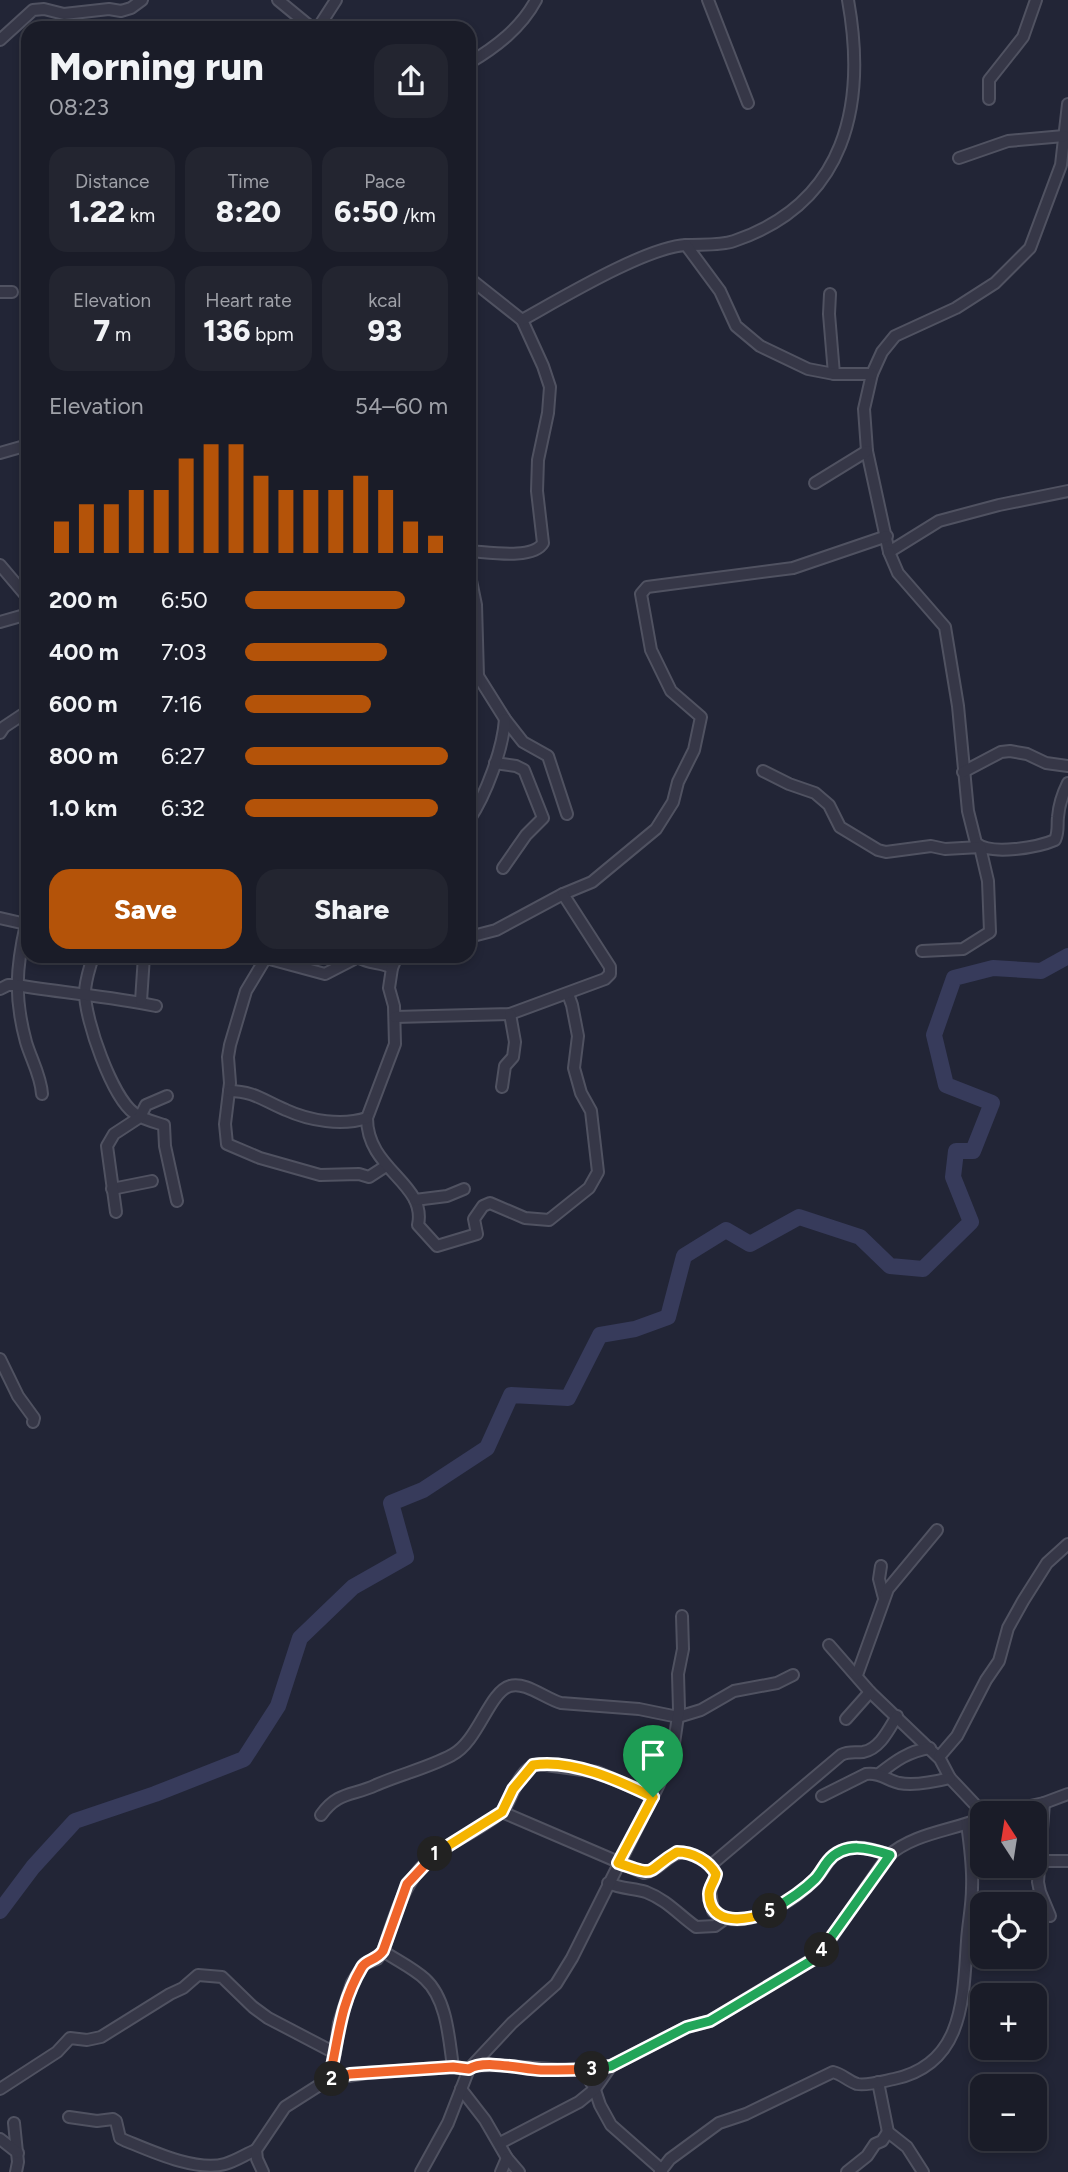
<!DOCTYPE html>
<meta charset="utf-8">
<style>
body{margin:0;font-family:Figtree,sans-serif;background:#232530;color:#f1f3f6;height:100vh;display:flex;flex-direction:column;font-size:26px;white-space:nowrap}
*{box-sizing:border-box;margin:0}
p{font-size:23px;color:#9fa1a8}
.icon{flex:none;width:38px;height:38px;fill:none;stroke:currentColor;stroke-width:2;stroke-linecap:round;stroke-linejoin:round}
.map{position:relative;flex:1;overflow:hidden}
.panel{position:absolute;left:21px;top:21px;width:455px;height:942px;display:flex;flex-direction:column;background:#1a1c28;border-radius:21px;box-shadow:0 4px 10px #0003,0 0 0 2px #383a45}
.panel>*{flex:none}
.needle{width:46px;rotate:348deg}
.buttons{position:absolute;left:970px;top:1801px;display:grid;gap:14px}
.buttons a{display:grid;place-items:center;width:77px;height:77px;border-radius:14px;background:#1a1c28;box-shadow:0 4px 10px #0003,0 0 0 2px #383a45;font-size:35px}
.pin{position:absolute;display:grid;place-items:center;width:60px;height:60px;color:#fff;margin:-72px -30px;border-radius:50% 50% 50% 0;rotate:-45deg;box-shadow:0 0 7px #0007}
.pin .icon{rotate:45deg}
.km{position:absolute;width:35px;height:35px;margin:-18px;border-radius:50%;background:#222;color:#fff;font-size:19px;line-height:35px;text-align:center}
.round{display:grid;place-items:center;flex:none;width:74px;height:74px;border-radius:21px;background:#232530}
.headline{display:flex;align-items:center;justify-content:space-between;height:119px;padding:0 28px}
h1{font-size:38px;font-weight:800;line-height:52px}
.metrics{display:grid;grid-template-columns:repeat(3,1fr);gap:10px;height:119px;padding:7px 28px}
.metrics div{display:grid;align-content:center;border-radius:18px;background:#232530;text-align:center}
.metrics b{font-size:30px;font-weight:800}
.metrics small{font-size:19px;font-weight:400}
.metrics p{font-size:19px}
.chart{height:196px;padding:14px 28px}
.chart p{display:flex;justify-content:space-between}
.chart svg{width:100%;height:126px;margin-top:7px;stroke:#b45309;stroke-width:6}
.button{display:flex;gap:14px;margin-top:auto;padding:14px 28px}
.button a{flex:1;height:80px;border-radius:21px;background:#b45309;color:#fff;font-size:28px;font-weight:800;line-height:80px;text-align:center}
.button a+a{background:#232530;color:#f1f3f6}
ul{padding:0 28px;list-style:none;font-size:23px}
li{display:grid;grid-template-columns:112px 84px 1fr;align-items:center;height:52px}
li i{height:18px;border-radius:9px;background:#b45309}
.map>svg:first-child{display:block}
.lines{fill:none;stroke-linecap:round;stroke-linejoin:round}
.river{stroke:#373b5b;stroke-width:16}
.minor-casing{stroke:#505261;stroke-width:14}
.minor{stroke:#363747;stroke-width:10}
.split-1-casing{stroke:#fff;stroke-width:14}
.split-2-casing{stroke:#fff;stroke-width:14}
.split-3-casing{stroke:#fff;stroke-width:14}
.split-4-casing{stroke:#fff;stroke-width:14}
.split-5-casing{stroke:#fff;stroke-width:14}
.split-6-casing{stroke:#fff;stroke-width:14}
.split-1{stroke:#f5b400;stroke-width:9}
.split-2{stroke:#f0652b;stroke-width:9}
.split-3{stroke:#f0652b;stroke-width:9}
.split-4{stroke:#22a559;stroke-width:9}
.split-5{stroke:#22a559;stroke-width:9}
.split-6{stroke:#f5b400;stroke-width:9}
</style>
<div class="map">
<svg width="1068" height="2172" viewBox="0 0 1068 2172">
<rect width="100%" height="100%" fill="#222536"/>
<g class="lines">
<path class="river" d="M0,1911L33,1867L75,1821L155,1794L244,1759L278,1706L300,1638L353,1587L406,1557L391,1503L423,1490L487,1448L511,1395L568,1398L600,1335L635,1329L668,1317L684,1256L726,1230L750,1244L799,1217L860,1237L890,1266L923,1269L971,1222L953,1177L956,1151H973L992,1103L946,1085L934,1035L954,978L993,968L1041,971L1068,956"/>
<g class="minor-casing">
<g id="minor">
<path d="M278,0L312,28"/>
<path d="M708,0L748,103"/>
<path d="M318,28L336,0"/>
<path d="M0,40L33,10L44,9L64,14L109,9L121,11L131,8L142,0"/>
<path d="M469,63C496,47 521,28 536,0"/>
<path d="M989,99V80L1023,37L1036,0"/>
<path d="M1068,104L1061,165L1030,248L995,283L956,308L895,336L882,352L872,374L864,409L867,451L889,552L939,521L999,505L1068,491"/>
<path d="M959,158L1008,141L1064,136"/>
<path d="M686,245C701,244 720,246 734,241C846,203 867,105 848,0"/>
<path d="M469,278L522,320L543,366L550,387L548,413L538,460L537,491L543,543C533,560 488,552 469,551"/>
<path d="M0,292H12"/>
<path d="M830,294L829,314L834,374"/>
<path d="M522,320C560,299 646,247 686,245L720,291L736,326L760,346L808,369L834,374H872"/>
<path d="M0,453L28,445"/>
<path d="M815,483L867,451"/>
<path d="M889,552L898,573L945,627L958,706L968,811L976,843C991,856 1039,847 1055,840C1059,831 1057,825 1058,817C1059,805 1063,793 1068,783"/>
<path d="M0,565L28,598"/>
<path d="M469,571L476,605L478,676"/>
<path d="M0,622L28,614"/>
<path d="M469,675L478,676L505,719L523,742L548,756L567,814"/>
<path d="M0,733L4,727L28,711"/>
<path d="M495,763L516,766L524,770L543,818L526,835L503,868"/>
<path d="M763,771L789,784L815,793L829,805L840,827L878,850L886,852L931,846L945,849L980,847L988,881L990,932L963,949L922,951"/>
<path d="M963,772L1001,752L1010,751L1027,754L1046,763L1068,766"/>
<path d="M469,820C486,795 503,749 505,719"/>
<path d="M0,918L26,924C16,968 14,998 26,1042C31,1059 41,1076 42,1094"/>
<path d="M469,937L496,930L563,894L592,882L656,829L673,802L678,782L694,750L701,717L671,691L651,650L641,594L647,587L793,568L887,536"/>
<path d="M93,956C90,968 85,980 85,993C85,1020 112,1097 134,1113C142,1119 154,1122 164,1125L165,1146L177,1201"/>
<path d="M267,956L246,991L230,1045L228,1057L230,1083L225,1124L227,1144L260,1158L320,1175L359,1174L369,1177L386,1166"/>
<path d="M357,956C368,965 381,961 392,968"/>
<path d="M397,956L392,968L389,988L394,1006L395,1044L367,1118C367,1170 427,1183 418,1225L437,1246L477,1234L474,1219L483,1206L490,1203L525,1218L549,1220L589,1188L598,1172L591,1111L581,1093L574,1068L578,1036L572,1005L568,994"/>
<path d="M266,958L325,974L358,957"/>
<path d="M0,989L8,985H16C63,993 110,996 156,1006"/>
<path d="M141,1001L144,956"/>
<path d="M395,1017L510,1014L605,979L610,974V967L563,894"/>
<path d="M502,1087L505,1066L513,1057L515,1042L510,1014"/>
<path d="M229,1091C254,1091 264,1101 286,1110C310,1121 342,1126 367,1118"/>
<path d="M112,1189L152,1181"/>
<path d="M415,1200L447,1196L464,1189"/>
<path d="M116,1212L107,1146L114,1134L140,1117L146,1105L167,1096"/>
<path d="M0,1359L18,1396L34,1418L33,1422"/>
<path d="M881,1566L879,1579L884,1598"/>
<path d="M829,1645L870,1692L940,1759L950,1778L983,1813"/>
<path d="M857,1675L888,1589L937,1530"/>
<path d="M846,1719L870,1692"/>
<path d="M939,1757L957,1736L986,1680L999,1661L1008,1628L1023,1601L1047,1563L1068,1544"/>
<path d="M879,1774C895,1761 909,1751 930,1748"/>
<path d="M822,1796L866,1774C879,1772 887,1780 899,1783C915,1786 934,1782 950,1778"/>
<path d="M1044,1803L1038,1882L1040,1892L1050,1916"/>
<path d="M502,1812L644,1873C662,1870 671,1847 690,1854C697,1856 704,1861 711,1865L841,1755C849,1751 854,1753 863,1752C880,1749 889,1729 897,1716"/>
<path d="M998,1813L1044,1803L1068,1794"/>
<path d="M321,1815C338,1791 353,1796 376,1785C401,1774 428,1768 452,1755C478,1742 489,1692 510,1686C525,1681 546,1699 561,1703L639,1709L678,1717L701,1710L734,1691L777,1683L793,1675"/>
<path d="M1040,1861H1068"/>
<path d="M711,1865L716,1874L710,1891L713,1911C740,1936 797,1900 817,1877C826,1867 829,1855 843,1850C859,1844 874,1850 890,1855"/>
<path d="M608,1883C622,1889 633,1888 646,1892C667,1900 679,1915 696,1927L715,1926L726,1918"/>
<path d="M383,1951C396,1960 413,1968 425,1979C447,1999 449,2039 453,2067"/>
<path d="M335,2053L339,2023L352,1983L364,1964L377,1959L383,1951C396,1913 405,1874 440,1851C459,1838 482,1828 500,1813C513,1803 514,1771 538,1764L597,1772L653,1796"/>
<path d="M473,2066L491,2065L566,2070L611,2066L687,2027L710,2021L813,1959L827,1944L888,1856C914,1833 951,1831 982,1818"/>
<path d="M583,2070L594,2087L600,2105L611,2125L662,2170"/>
<path d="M878,2082L888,2132L907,2147L923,2172"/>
<path d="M0,2089L57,2052L70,2038L87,2040L101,2037L170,1994L183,1988L198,1975L222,1977L253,2007L268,2018L335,2053L329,2079"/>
<path d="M461,2089L485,2120L507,2158L519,2172"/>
<path d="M69,2117L97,2121L113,2119L116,2121L120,2138L124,2140C151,2151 196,2172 225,2164C236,2161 246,2154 256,2150"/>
<path d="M14,2123L18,2162L16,2172"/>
<path d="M0,2139L18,2153"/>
<path d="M500,2143L579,2102L595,2089L611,2066"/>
<path d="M263,2172L257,2159L256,2150L285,2107L329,2079L367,2073L453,2067L469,2069"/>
<path d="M421,2172L448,2123L469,2069L512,2023L556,1984L572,1958L659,1784L673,1750L679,1709L678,1674L683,1649L682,1616"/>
<path d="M501,2172L507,2158"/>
<path d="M660,2172L670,2159L719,2123L746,2114L833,2072C842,2074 848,2081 857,2084C867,2086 884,2081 894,2079C964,2064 963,1999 967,1941C968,1924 972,1906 972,1888C973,1867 970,1845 967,1824"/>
<path d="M847,2172L867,2156L875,2144L882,2141L888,2132"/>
</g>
</g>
<use href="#minor" class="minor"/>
</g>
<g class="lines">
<g class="split-1-casing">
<path id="split-1" d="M435,1854L502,1812L513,1789L533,1765C572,1759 618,1780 653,1797"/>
</g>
<g class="split-2-casing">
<path id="split-2" d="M332,2079L329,2080C339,2038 339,2006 362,1967C367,1959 376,1961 383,1951L407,1884L435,1854"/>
</g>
<g class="split-3-casing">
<path id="split-3" d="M332,2079L350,2074L453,2067L469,2069C484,2059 522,2069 541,2070C558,2070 575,2070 592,2069"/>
</g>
<g class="split-4-casing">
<path id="split-4" d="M592,2069L611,2066L687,2027L710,2021L814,1959L822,1950"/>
</g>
<g class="split-5-casing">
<path id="split-5" d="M770,1911C786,1902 802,1892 815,1879C820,1874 823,1867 828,1861C845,1841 869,1848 890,1855L822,1950"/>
</g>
<g class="split-6-casing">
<path id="split-6" d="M653,1797L618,1863C660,1878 644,1871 677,1852C693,1852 709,1861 716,1874C715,1881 709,1887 709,1894C709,1927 749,1921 770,1911"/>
</g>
<use href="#split-1" class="split-1"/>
<use href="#split-2" class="split-2"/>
<use href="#split-3" class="split-3"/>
<use href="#split-4" class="split-4"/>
<use href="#split-5" class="split-5"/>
<use href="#split-6" class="split-6"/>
</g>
</svg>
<div class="buttons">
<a><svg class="needle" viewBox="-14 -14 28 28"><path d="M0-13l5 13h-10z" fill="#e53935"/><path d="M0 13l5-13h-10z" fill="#9fa1a8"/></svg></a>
<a><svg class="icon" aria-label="locate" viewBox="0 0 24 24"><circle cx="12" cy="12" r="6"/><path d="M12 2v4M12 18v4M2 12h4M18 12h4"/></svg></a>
<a>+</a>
<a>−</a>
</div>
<div class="pin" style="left:653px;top:1797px;background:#1e9e55"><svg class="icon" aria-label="arrive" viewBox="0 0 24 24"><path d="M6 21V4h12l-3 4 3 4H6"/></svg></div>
<b class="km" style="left:435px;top:1854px">1</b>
<b class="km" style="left:332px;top:2079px">2</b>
<b class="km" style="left:592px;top:2069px">3</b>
<b class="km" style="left:822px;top:1950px">4</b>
<b class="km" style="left:770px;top:1911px">5</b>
<section class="panel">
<div class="headline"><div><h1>Morning run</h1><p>08:23</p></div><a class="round"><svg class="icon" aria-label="share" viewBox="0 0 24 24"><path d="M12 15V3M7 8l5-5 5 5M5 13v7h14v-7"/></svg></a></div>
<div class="metrics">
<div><p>Distance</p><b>1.22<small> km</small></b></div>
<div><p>Time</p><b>8:20</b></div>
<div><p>Pace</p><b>6:50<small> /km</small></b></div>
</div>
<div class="metrics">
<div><p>Elevation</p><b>7<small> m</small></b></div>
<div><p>Heart rate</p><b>136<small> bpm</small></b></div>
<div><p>kcal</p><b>93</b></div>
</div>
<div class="chart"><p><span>Elevation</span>54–60 m</p>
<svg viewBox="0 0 160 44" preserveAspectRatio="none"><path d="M5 44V33M15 44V27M25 44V27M35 44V22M45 44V22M55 44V11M65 44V6M75 44V6M85 44V17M95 44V22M105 44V22M115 44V22M125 44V17M135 44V22M145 44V33M155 44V38"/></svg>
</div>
<ul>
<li><b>200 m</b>6:50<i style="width:79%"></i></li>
<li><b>400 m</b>7:03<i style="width:70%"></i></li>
<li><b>600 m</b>7:16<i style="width:62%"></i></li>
<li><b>800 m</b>6:27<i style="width:100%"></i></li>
<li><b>1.0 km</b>6:32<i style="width:95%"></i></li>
</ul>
<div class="button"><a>Save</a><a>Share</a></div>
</section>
</div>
